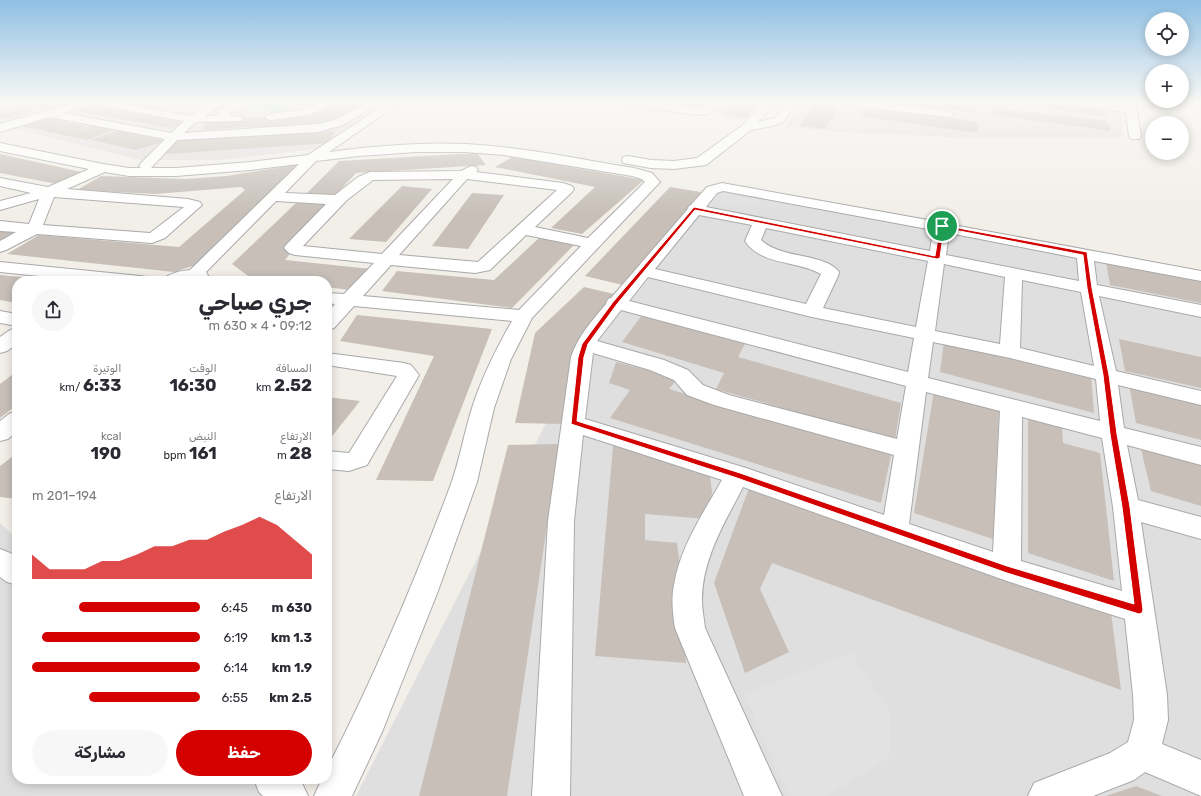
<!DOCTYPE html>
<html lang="ar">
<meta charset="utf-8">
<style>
body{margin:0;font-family:Rubik,"Noto Naskh Arabic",sans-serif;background:#f7f7f7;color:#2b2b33;direction:rtl;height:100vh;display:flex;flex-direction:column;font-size:15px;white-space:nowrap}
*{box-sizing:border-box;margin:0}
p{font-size:13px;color:#7c7c81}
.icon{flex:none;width:22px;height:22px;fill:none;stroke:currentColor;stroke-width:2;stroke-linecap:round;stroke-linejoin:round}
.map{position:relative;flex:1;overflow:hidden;direction:ltr}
.sheet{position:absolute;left:12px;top:276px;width:320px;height:508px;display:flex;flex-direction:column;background:#fff;border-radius:16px;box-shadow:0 2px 10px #0003;direction:rtl}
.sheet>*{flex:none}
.buttons{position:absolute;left:1145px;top:12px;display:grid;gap:8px}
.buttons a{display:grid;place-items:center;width:44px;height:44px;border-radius:50%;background:#fff;box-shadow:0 2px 10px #0003;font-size:20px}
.pin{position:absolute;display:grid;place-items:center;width:34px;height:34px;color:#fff;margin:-17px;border:2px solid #fff;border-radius:50%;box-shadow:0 1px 4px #0007}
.round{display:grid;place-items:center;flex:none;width:42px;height:42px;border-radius:21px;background:#f7f7f7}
.headline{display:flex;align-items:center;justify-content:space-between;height:68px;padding:0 20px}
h1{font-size:22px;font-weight:700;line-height:30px}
.metrics{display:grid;grid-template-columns:repeat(3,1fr);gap:6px;height:68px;padding:4px 20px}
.metrics div{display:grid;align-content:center}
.metrics b{font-size:17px;font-weight:700}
.metrics small{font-size:11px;font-weight:400}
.metrics p{font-size:11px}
.chart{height:112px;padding:8px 20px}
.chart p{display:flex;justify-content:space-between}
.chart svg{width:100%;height:72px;margin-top:4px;fill:#d40000;opacity:.7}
.primary-button{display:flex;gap:8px;margin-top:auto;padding:8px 20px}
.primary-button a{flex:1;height:46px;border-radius:24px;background:#d40000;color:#fff;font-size:16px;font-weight:700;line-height:46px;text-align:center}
.primary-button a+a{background:#f7f7f7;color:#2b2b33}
ul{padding:0 20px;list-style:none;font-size:13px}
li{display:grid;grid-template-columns:64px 48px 1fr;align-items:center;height:30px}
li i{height:10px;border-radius:5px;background:#d40000}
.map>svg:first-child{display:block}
.residential{fill:#e0dfdf}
.pitch{fill:#88e0be}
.parking{fill:#e2e2e2}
.building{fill:#c7bfb8}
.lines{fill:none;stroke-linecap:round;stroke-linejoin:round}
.minor-casing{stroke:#a9a9a9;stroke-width:2}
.minor{fill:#fff;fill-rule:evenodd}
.route{fill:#d40000;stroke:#fff;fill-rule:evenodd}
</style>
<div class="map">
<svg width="1201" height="796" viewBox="0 0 1201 796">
<rect width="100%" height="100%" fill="#f2efe9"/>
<g class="residential">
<path d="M26,102H389L359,120L347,131L316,149L220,160H141L0,125V109Z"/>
<path d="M616,102H760L744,120Z"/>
<path d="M805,102H1121L1122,138H969L839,132L785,127Z"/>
<path d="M712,190L1201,274V796H356L592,333Z"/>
<path d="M0,523L17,539V779H269L286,796H0Z"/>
</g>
<path class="pitch" d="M262,102H300L275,112L251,106Z"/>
<path class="parking" d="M851,653L890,712L889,758L826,796H789L744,694Z"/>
<g class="building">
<path d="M37,102H64L42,109L25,105Z"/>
<path d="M174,102H200L179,109L163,105Z"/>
<path d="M339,102H365L329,122L201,130L208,121L316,114Z"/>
<path d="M674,102H707L702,107Z"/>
<path d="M735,102H760L746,118L722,114Z"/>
<path d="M901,102H951L978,106L974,113Z"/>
<path d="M1006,102H1059L1103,107L1106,117Z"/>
<path d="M97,104L192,120L171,128L75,111Z"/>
<path d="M814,106L838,108L825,129L799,126Z"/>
<path d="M21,107L37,110L6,119L0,118V113Z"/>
<path d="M870,107L978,122L977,133L860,116Z"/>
<path d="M993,108L1107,121L1111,131L993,115Z"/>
<path d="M44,117L87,126L80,128L84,129L94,125L111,129L109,130L113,131L87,140L17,125Z"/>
<path d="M118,130L166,141L136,150L91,140Z"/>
<path d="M334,131L330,143L165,154L177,140Z"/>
<path d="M477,153L486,165L356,173L334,197L305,195L339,161Z"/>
<path d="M0,154L86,173L57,184L0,173Z"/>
<path d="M512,157L610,174L644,180L582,234L551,228L595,187L495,167Z"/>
<path d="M295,165L301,167L199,264L174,272L7,254L39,235L179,247L245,190L241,187L155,194L77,190L101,176L186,179L226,176Z"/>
<path d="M402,186L432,189L386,242L349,239Z"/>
<path d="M670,187L701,192L623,285L585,276Z"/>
<path d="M472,193L504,195L468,249L432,246Z"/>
<path d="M296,203L330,204L285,260L371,269L349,290L327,287V281H255L232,264Z"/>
<path d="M0,231L20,233L0,243Z"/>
<path d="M540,237L574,245L512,308L382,291L397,271L494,280Z"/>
<path d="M1106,262L1201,280V303L1110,285Z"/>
<path d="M0,275L53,280V281H17V303L0,300Z"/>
<path d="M584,287L614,294L579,338L564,424L515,423L535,333Z"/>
<path d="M357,315L492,329L433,481L376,480L434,356L340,341Z"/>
<path d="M642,315L746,342L738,357L901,403L895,440L716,389L724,373L622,342Z"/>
<path d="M1119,339L1201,357V388L1125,371Z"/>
<path d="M944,341L1091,376L1094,413L940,372Z"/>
<path d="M616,362L678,378L669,389L891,455L881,503L610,418L630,390L609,383Z"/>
<path d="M17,371V405L0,418V384Z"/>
<path d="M1129,384L1201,402V440L1136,423Z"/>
<path d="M934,391L999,409L993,539L914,513Z"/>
<path d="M327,397L360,401L329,440L327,439Z"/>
<path d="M1028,417L1062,426L1063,443L1100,453L1114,581L1028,553Z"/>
<path d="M559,444L507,796H419L508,445Z"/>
<path d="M1140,445L1201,461V506L1151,491Z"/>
<path d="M613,446L633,448L710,476L712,493L707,519L645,514V540L677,543L681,573L686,663L595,656Z"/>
<path d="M17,453V499L0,497V466Z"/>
<path d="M749,488L1111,612L1121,690L772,563L760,589L789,652L745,673L714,583Z"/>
<path d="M1136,786L1162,796H1106Z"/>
</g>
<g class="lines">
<g class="minor-casing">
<g id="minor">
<path d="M77,102H115L189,116L208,104L215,102H230L229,104L214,109L205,116H218C222,101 240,102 251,102C246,108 237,109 230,113L232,116L241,117L243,119L241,121L196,122L184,133L318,124L335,120L369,102H382L343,125L318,132L177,140L151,168H176L250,162L308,155L389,102H401L329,152C374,146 420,142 466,144C522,147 578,159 634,168L652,173L660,182L532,318L511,359L494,408L477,482L438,591L382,732L352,796H314L322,779H327V769C374,677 415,581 451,484C460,459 464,433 472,408C482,377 496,349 512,321L354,306L334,328L327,330V313L335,304L327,303V293L344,294L374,263L295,255L289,253L284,248L286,245L326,204L276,201L206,272L211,281H162C168,273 180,271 190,270L299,164L250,170L176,176H129L105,172L67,189L188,199L200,202L202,205L165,238L152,243L37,234L6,250L0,252V241L16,232L0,231V221L29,224L39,199L0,210V201L31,193L0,186V178L48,187L89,169L0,151V143L103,164L129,168H141L139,166L141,163L165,139L50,117L0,132V124ZM93,103L98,105L184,121L171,133L64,113L92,104ZM416,152H465L504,155L632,176L642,179L645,182L588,238L535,227L572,192L574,189L572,186L563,183L476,172L478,170L476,167L471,166L461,171L370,172L358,177L335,195L285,193L316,161L359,156ZM453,179L382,254L303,246L347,200L373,180ZM467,179L557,190L478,262L399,255ZM54,197L184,207L150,233L43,225ZM526,235L581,246L519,310L363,296L391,265L475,273L490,270Z"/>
<path d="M320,102H334L333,104L309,115L271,120L267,119L265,117L267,115L271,114L303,110Z"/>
<path d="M625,102H651L697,109H701L709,102H720L708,114L697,115L630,105L626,104Z"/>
<path d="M763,102H774L758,122L775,118L787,102H798L783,122L772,126L751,130L706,165L674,169L651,168L623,163L622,160L623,157L628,156L651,160L674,161L697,158L743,125Z"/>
<path d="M849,102H872L948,111L954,114L948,117L854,106L850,105Z"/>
<path d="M1069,102H1100L1125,105V102H1135L1141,136L1139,139H1131L1129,136L1126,112L1074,105L1070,104Z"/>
<path d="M722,183L939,222L942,221L948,224L1201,271V281L1094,261L1097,285L1201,305V317L1099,296L1116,371L1201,391V405L1118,385L1124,428L1201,447V465L1127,445L1138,500L1201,517V539L1141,522L1167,695L1168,720L1162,744L1201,760V796L1145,772L1134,780L1093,796H1028L1034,783L1110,753L1128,742L1134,720L1133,695L1125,619L1007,581L743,487C725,522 702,559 702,600C702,609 704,619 705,628L782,796H744L675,628C673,614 671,600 674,585C680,547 704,512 722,480L583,435L574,521L570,796H532L548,521L571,357C578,336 592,321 606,304L608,299L611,298L687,210L689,206L691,205L707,187ZM723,191L933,230L930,251L706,207L717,193ZM699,215L752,225L745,241C762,266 797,260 821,274L806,304L655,269ZM766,228L928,261L916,327L823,308L838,276L839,272C825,253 781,259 761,240ZM949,233L1077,258L1079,281L946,255ZM944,264L1005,277L1000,344L935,331ZM648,277L812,317L914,338L908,372L629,301ZM1022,280L1081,292L1094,366L1020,348ZM621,310L906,386L897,439L729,395L703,385L688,370L664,360L597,341ZM933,342L1010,358L1096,379L1100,421L928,378ZM593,353L650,370L674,380L687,395L714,405L894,455L884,515L746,468L585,419ZM926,392L1000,411L993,552L909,524ZM1022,417L1102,438L1113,507L1122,591L1021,561Z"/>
<path d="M0,262L140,276L146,277L149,281H88L0,272Z"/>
<path d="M0,311L17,314V326L0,323Z"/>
<path d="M17,328V344L7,351L0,353V337L10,330Z"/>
<path d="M327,353L404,363L411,365L419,375L367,465L349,471L327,469V451L349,453L397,376L327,365Z"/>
<path d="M17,411V431L8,439L0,441V421L9,414Z"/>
<path d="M0,549L10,553L17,557V585L7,582L0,577Z"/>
<path d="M254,779H298L302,783L308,796H263L259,792Z"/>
</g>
</g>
<use href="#minor" class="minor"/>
</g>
<linearGradient id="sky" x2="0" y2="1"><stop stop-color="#8fc0e4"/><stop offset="0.48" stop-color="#f9f8f5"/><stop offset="1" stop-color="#f9f8f5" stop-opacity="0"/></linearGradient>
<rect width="1201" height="213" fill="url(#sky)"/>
<path class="route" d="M694,207L935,256L940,226L942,225L1087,252L1092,288L1109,375L1117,434L1130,507L1143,610L1142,613L1139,614L1007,573L734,477L571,424L578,357L582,344L613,302ZM695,210L937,259L940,258L944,228L1083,255L1087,288L1103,375L1110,434L1122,507L1134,604L1007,566L740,473L577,421L584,357L588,344L617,304Z"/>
</svg>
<div class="buttons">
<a><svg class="icon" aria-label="locate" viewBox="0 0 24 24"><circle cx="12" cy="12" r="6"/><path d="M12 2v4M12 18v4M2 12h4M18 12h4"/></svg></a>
<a>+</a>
<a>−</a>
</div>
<div class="pin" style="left:942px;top:226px;background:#1e9e55"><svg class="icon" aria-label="arrive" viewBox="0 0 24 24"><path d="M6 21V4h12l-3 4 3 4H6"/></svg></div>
<section class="sheet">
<div class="headline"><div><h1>جري صباحي</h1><p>09:12 · 4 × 630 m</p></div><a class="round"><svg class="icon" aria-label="share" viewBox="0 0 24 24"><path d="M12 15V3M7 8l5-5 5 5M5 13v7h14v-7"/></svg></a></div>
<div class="metrics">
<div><p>المسافة</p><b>2.52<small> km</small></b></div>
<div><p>الوقت</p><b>16:30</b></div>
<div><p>الوتيرة</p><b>6:33<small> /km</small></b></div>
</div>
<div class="metrics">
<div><p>الارتفاع</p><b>28<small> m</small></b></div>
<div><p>النبض</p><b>161<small> bpm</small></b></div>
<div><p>kcal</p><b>190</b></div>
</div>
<div class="chart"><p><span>الارتفاع</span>194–201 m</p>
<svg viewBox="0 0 160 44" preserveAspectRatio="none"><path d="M0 44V29L10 38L20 38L30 38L40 33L50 33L60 29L70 24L80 24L90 20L100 20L110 15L120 11L130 6L140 11L150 20L160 29V44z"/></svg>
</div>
<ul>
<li><b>630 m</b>6:45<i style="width:72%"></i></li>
<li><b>1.3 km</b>6:19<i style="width:94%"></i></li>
<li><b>1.9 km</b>6:14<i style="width:100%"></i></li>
<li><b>2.5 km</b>6:55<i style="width:66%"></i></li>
</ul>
<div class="primary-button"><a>حفظ</a><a>مشاركة</a></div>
</section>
</div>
